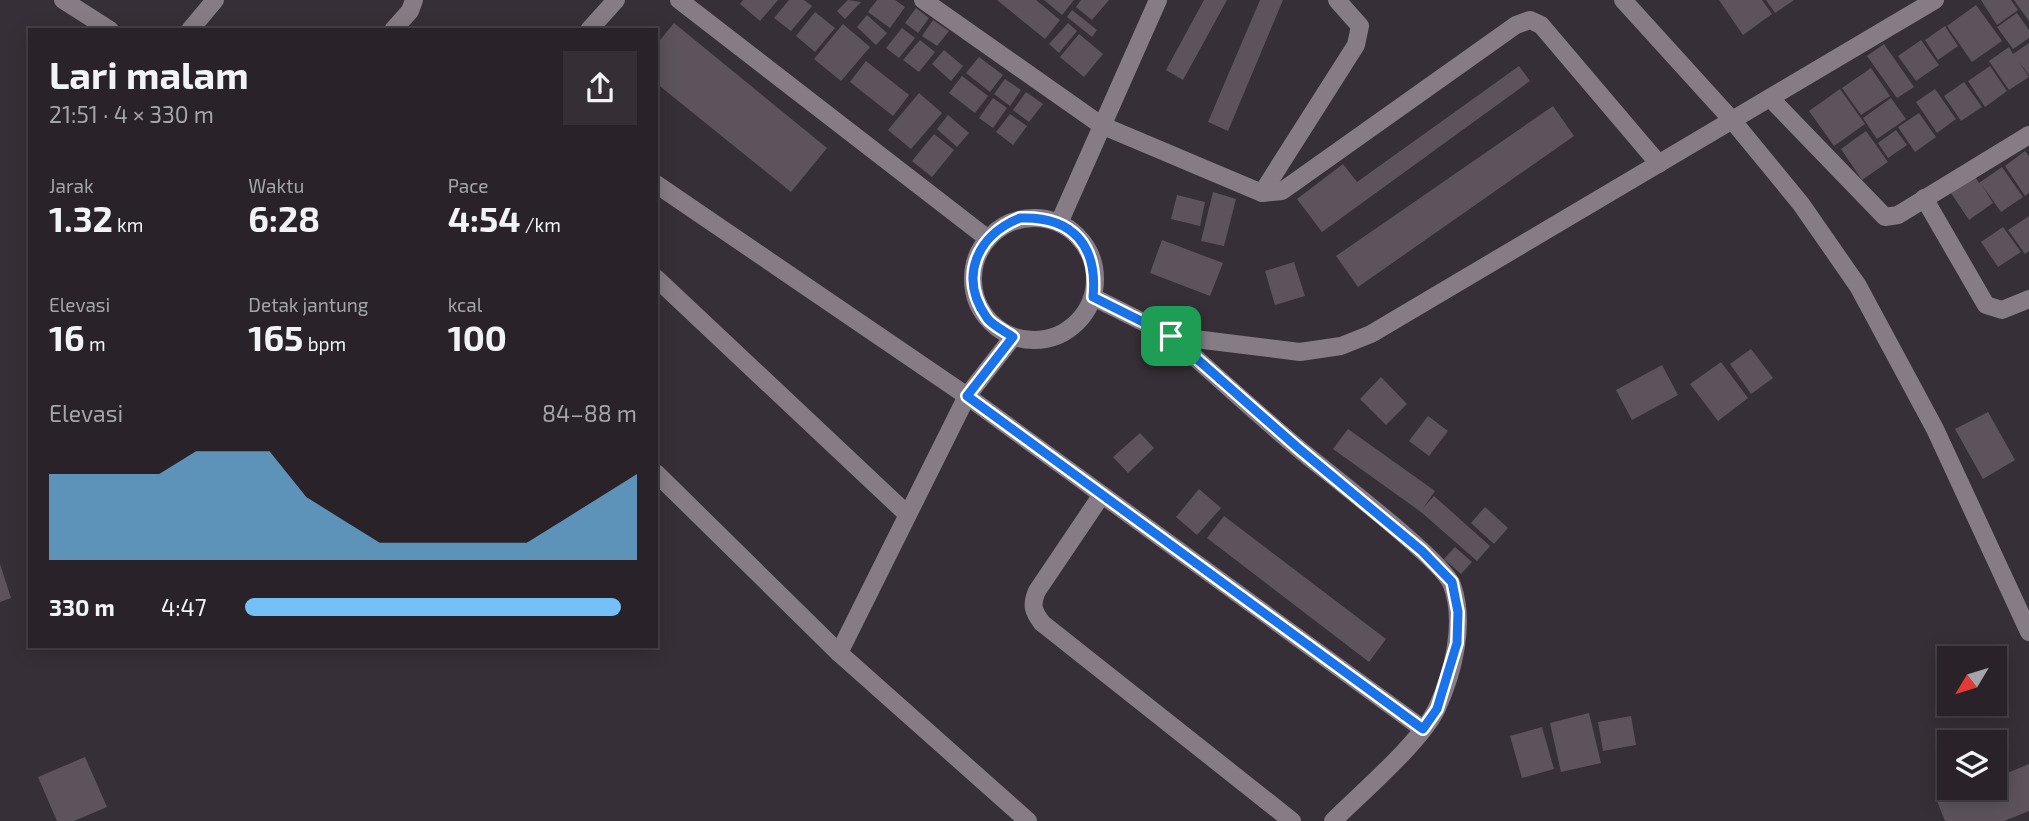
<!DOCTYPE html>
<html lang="id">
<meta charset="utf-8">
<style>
body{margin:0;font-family:"Exo 2",sans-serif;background:#352f35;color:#f1f3f6;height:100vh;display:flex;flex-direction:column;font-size:26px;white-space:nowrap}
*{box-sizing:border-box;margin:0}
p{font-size:23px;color:#a5a4a8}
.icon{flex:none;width:38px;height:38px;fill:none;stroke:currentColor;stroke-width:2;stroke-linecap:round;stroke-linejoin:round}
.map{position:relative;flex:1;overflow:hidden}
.drawer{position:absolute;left:28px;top:28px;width:630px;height:620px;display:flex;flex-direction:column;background:#292329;border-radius:0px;box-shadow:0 4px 18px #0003,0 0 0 2px #454046}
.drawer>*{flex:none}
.needle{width:46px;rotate:232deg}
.fabs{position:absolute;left:1937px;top:646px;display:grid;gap:14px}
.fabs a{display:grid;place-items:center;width:70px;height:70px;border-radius:0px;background:#292329;box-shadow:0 4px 18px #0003,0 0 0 2px #454046;font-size:35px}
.pin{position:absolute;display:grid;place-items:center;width:60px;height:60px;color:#fff;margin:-30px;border-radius:14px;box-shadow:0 4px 10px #0006}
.round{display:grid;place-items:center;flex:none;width:74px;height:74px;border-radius:0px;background:#352f35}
.overview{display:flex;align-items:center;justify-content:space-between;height:119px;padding:0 21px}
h1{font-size:38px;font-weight:700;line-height:52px}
.figures{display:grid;grid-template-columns:repeat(3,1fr);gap:10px;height:119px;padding:7px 21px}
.figures div{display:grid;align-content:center}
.figures b{font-size:35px;font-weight:700}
.figures small{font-size:19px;font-weight:400}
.figures p{font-size:19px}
.chart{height:196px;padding:14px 21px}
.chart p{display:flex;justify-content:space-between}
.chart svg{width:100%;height:126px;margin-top:7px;fill:#73c1f6;opacity:.7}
ul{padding:0 21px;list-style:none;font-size:23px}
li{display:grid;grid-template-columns:112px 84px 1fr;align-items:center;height:52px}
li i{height:18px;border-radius:9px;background:#73c1f6}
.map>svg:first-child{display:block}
.building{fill:#5c535c}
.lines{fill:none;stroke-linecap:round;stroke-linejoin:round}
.street{stroke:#857c86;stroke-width:18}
.secondary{stroke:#857c86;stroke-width:18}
.route-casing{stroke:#fff;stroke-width:14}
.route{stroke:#1a73e8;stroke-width:9}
</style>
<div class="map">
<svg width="2029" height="821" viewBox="0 0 2029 821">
<rect width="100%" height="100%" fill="#372f37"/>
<g class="building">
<path d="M743,0H778L760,21L740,4Z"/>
<path d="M789,0H804L812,6L791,31L774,18Z"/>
<path d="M848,0L861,2L845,19L837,11Z"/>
<path d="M877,0H895L905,7L890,28L868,12Z"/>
<path d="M997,0H1036L1060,20L1045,39Z"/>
<path d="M1044,0H1074L1062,15Z"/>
<path d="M1081,0H1109L1092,20L1076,7Z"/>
<path d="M1204,0H1227L1183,80L1166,70Z"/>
<path d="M1260,0H1283L1228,131L1208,122Z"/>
<path d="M1719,0H1762L1772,14L1743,35Z"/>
<path d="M1766,0H1794L1775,13Z"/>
<path d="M1981,0H2011L2018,10L1997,25Z"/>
<path d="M2014,0H2029V21Z"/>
<path d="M1976,5L2002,41L1972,62L1947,26Z"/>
<path d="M916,8L929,18L918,33L905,23Z"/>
<path d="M1072,10L1097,30L1092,37L1067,17Z"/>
<path d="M815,12L835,28L815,52L796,36Z"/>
<path d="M2017,13L2029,30V38L2013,49L1997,27Z"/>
<path d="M867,15L887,33L876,45L857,27Z"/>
<path d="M933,20L949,31L937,46L922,36Z"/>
<path d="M674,23L827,148L791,192L656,83V45Z"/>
<path d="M1068,23L1077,31L1059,53L1049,44Z"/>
<path d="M843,24L870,47L841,81L814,59Z"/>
<path d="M1945,26L1958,46L1938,60L1925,40Z"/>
<path d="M902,28L915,38L899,58L886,48Z"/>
<path d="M1079,34L1103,54L1084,77L1060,57Z"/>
<path d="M920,40L935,52L919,72L903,60Z"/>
<path d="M1921,40L1939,65L1916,81L1898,56Z"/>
<path d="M2029,43V75L2019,62L2029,77L2009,90L1989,61L2009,47L2013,54Z"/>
<path d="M1884,44L1914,87L1897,98L1867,56Z"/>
<path d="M944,50L963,66L951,81L932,64Z"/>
<path d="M979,57L1003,75L990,92L966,73Z"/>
<path d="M866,61L909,95L893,116L850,82Z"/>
<path d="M1519,66L1530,81L1322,232L1297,199L1343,164L1357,182Z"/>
<path d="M1990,66L2007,91L1985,107L1968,81Z"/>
<path d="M1871,68L1890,96L1861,115L1842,88Z"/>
<path d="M962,76L988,96L975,113L949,93Z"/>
<path d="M1005,79L1021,90L1010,106L994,94Z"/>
<path d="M1964,82L1982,107L1961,121L1944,96Z"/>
<path d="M1840,89L1865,124L1834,146L1809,111Z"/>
<path d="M1935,89L1956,119L1937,133L1916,102Z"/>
<path d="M1026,92L1043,104L1029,122L1013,110Z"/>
<path d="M919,93L942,113L911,149L888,130Z"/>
<path d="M993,98L1007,108L993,128L979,118Z"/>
<path d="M1891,98L1906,119L1877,139L1863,118Z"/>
<path d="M1553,106L1574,136L1358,287L1336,256Z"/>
<path d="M1919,113L1936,137L1915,152L1898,127Z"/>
<path d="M1010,114L1027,126L1013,145L996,132Z"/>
<path d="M948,115L969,133L957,147L937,129Z"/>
<path d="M1896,130L1907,145L1888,158L1878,143Z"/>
<path d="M1866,131L1888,162L1862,180L1841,149Z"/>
<path d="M934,134L954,150L932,177L912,161Z"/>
<path d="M2025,151L2029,156V193L2025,196L2005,166Z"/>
<path d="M2002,167L2023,197L2001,212L1982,185L1993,203L1969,220L1947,187L1971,170L1979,183Z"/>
<path d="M1213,192L1236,199L1224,246L1201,241Z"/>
<path d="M1177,195L1205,202L1200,226L1171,219Z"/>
<path d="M2029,216V251L2025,254L2008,230Z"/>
<path d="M2003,227L2021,252L1998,267L1981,242Z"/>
<path d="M1162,240L1223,263L1210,296L1150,273Z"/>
<path d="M1294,262L1305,296L1275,305L1265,271Z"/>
<path d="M1751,349L1773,378L1751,394L1730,364Z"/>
<path d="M1721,362L1748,398L1718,421L1690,384Z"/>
<path d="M1662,365L1678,395L1632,420L1616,390Z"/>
<path d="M1381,377L1407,404L1386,425L1360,399Z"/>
<path d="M1988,412L2015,460L1983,479L1955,429Z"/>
<path d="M1428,416L1448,431L1429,456L1409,441Z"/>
<path d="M1348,429L1435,491L1423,508L1434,496L1490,546L1477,561L1421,512L1333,449Z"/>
<path d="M1140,433L1154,448L1128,473L1113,457Z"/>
<path d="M1199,489L1221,508L1197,535L1176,517Z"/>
<path d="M1485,507L1508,528L1494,544L1471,523Z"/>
<path d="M1224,516L1386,639L1369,662L1207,538Z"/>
<path d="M1455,547L1472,562L1461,574L1444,559Z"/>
<path d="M0,564L11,598L0,602Z"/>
<path d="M1589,713L1601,763L1561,772L1550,723Z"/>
<path d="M1631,716L1636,745L1603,751L1598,722Z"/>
<path d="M1542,727L1554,769L1522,778L1510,736Z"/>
<path d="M85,757L107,807L74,821H57L38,777Z"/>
<path d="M2029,764V811L2004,821H1945L1937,801L1971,788H1995V778Z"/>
</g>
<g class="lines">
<g class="street">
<path d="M63,0L110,30"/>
<path d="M923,0L1101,125L1262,193L1282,191L1516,25L1530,20L1541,25L1659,164"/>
<path d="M1623,0L1732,120L1801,204L1858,286L1935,429L2029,632"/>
<path d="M190,30L215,0"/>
<path d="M393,30L410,11L414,0"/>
<path d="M589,30L616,0"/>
<path d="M1771,99L1885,217L1898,215L2029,135"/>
<path d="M656,184L967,396L1423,729"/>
<path d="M1262,193L1356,45L1360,26L1337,0"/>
<path d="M1924,198L1986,305L2002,310L2029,299"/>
<path d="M1059,223L1158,0"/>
<path d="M656,278L907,514"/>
<path d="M1171,336C1213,373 1255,412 1298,448C1325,471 1443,560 1452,585C1466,623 1453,673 1437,708C1422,741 1360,794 1333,821"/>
<path d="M656,473L839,653L1028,821"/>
<path d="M1101,496L1037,591C1031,605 1033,611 1042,623L1292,821"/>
<path d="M839,653L967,396L1013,337"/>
</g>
<g class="secondary">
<path d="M679,0L987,238"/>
<circle cx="1034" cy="279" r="61"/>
<path d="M1093,297L1171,336L1300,352L1341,346L1371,334L1935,0"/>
</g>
</g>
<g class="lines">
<g class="route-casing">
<path id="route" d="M1020,218C1073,216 1098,246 1093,297L1171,336L1297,447L1422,551L1452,582L1458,612L1457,643L1437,709L1423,729L967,396L1013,337C1005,331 993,326 987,318C958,277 977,235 1020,218Z"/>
</g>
<use href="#route" class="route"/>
</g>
</svg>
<div class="fabs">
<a><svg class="needle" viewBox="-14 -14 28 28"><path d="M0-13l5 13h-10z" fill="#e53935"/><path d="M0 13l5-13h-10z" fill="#a5a4a8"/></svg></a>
<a><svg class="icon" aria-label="layers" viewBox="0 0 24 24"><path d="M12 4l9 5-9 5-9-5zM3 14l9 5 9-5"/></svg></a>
</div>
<div class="pin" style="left:1171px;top:336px;background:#1e9e55"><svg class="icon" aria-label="arrive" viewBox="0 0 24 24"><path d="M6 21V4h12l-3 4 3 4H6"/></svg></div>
<section class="drawer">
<div class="overview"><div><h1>Lari malam</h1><p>21:51 · 4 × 330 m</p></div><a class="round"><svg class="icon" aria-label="share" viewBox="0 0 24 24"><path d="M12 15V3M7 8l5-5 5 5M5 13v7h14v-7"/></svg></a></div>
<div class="figures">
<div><p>Jarak</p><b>1.32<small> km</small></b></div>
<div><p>Waktu</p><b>6:28</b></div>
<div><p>Pace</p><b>4:54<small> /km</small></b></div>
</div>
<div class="figures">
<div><p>Elevasi</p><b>16<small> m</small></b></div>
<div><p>Detak jantung</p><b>165<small> bpm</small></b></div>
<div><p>kcal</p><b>100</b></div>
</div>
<div class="chart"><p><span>Elevasi</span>84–88 m</p>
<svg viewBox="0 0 160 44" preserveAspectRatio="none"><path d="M0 44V14L10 14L20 14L30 14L40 6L50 6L60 6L70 22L80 30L90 38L100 38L110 38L120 38L130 38L140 30L150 22L160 14V44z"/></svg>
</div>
<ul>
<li><b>330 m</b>4:47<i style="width:96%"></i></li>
</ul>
</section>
</div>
